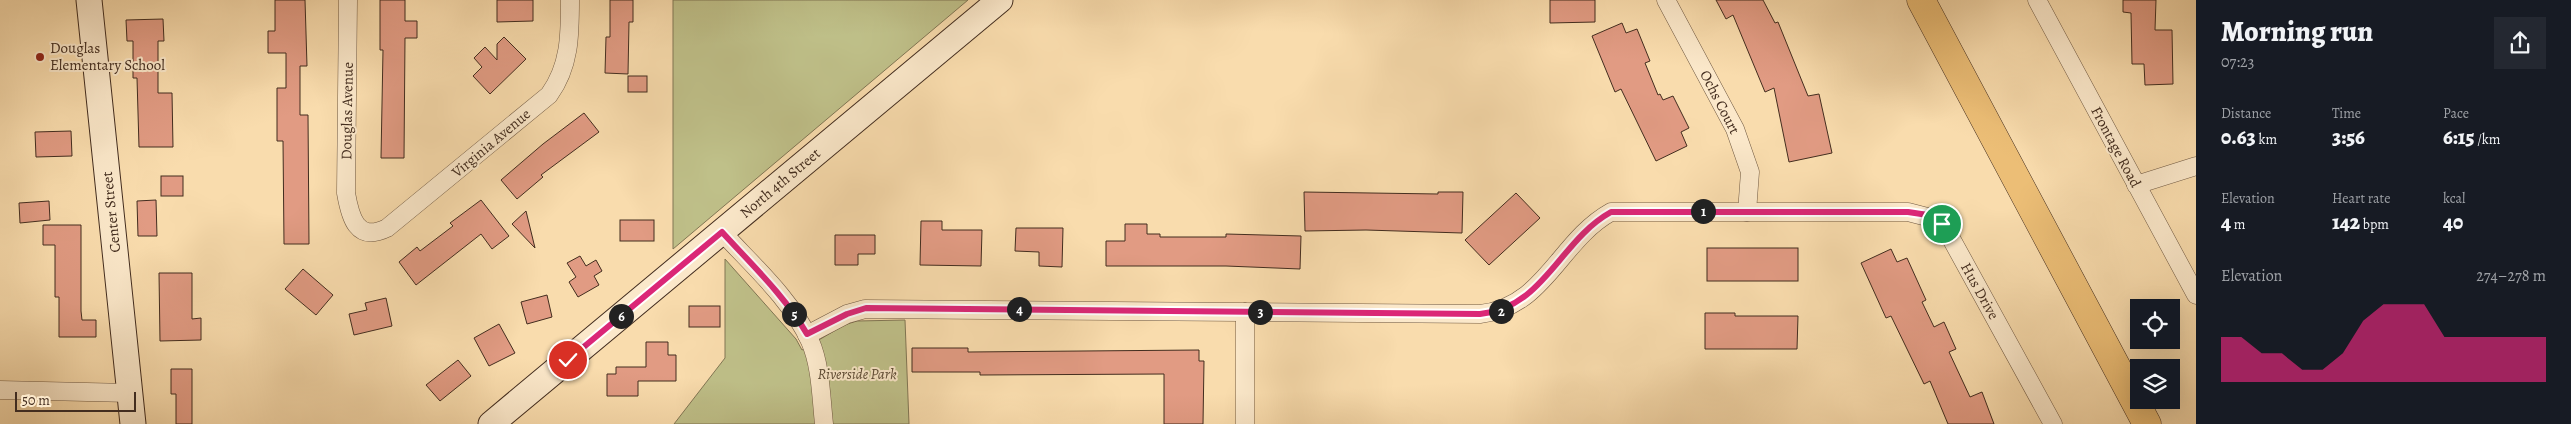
<!DOCTYPE html>
<meta charset="utf-8">
<style>
body{margin:0;font-family:Alegreya,serif;background:#242831;color:#f1f3f6;height:100vh;display:flex;flex-direction:column;font-size:19px;white-space:nowrap}
*{box-sizing:border-box;margin:0}
p{font-size:16px;color:#9ea1a6}
.icon{flex:none;width:28px;height:28px;fill:none;stroke:currentColor;stroke-width:2;stroke-linecap:round;stroke-linejoin:round}
.map{position:relative;flex:1;overflow:hidden}
.drawer{display:flex;flex-direction:column;background:#171b24;width:375px}
.drawer>*{flex:none}
.tools{position:absolute;left:2130px;top:299px;display:grid;gap:10px}
.tools a{display:grid;place-items:center;width:50px;height:50px;border-radius:0px;background:#171b24;box-shadow:0 5px 20px #0002;font-size:25px}
.scale{position:absolute;left:15px;bottom:12px;width:121px;box-sizing:border-box;padding-left:5px;border:2px solid #432d1f;border-top:0;font-size:14px;line-height:18px;white-space:nowrap;color:#432d1f;-webkit-text-stroke:4px #fbe8ca;paint-order:stroke}
.pin{position:absolute;display:grid;place-items:center;width:42px;height:42px;color:#fff;margin:-21px;border:2px solid #fff;border-radius:50%;box-shadow:0 1px 5px #0007}
.km{position:absolute;width:25px;height:25px;margin:-12px;border-radius:50%;background:#222;color:#fff;font-size:14px;line-height:25px;text-align:center}
.round{display:grid;place-items:center;flex:none;width:52px;height:52px;border-radius:0px;background:#242831}
.headline{display:flex;align-items:center;justify-content:space-between;height:85px;padding:0 25px}
h1{font-size:28px;font-weight:800;line-height:38px}
.stats{display:grid;grid-template-columns:repeat(3,1fr);gap:8px;height:85px;padding:5px 25px}
.stats div{display:grid;align-content:center}
.stats b{font-size:21px;font-weight:800}
.stats small{font-size:14px;font-weight:400}
.stats p{font-size:14px}
.chart{height:140px;padding:10px 25px}
.chart p{display:flex;justify-content:space-between}
.chart svg{width:100%;height:90px;margin-top:5px;fill:#db2777;opacity:.7}
main{display:flex;flex:1;min-height:0}
.map>svg:first-child{display:block}
.green{fill:#bfc089;stroke:#817654}
.building{fill:#e19b83;stroke:#432d1f}
.lines{fill:none;stroke-linecap:round;stroke-linejoin:round}
.street-casing{stroke:#705942;stroke-width:19}
.secondary-casing{stroke:#432d1f;stroke-width:27}
.highway-casing{stroke:#432d1f;stroke-width:29}
.street{stroke:#fbe8ca;stroke-width:18}
.secondary{stroke:#fbe8ca;stroke-width:25}
.highway{stroke:#ecbe76;stroke-width:28}
.route-casing{stroke:#fff;stroke-width:10}
.route{stroke:#db2777;stroke-width:6}
.poi-dot{fill:#8f2418;stroke:#fbe8ca;stroke-width:2}
.labels{text-anchor:middle;stroke-width:4;stroke-linejoin:round;paint-order:stroke}
.poi-label{font-size:15px;fill:#432d1f;stroke:#fbe8ca;text-anchor:start}
.street-label{font-size:15px;fill:#432d1f;stroke:#fbe8ca}
.park-label{font-size:15px;font-style:italic;fill:#5c4a34;stroke:#fbe8ca}
</style>
<main>
<div class="map">
<svg width="2196" height="424" viewBox="0 0 2196 424">
<rect width="100%" height="100%" fill="#f9dcad"/>
<filter id="stains"><feTurbulence type="fractalNoise" baseFrequency=".004" numOctaves="4"/><feColorMatrix values="0 0 0 0 .2 0 0 0 0 .09 0 0 0 0 .02 0 0 0 .5 -.17"/></filter>
<radialGradient id="worn" r=".72"><stop offset=".6" stop-color="#630" stop-opacity="0"/><stop offset="1" stop-color="#630" stop-opacity=".3"/></radialGradient>
<g class="green">
<path d="M673,0H968L673,249Z"/>
<path d="M725,259L796,339L802,350L844,325L857,321L905,320L909,424H674L725,358Z"/>
</g>
<g class="building">
<path d="M275,0H305L307,66H300V115H308L309,244H284L283,141H277V88H286V53H268V31H275Z"/>
<path d="M380,0H405V21H417V38H405L404,158H381L383,50H380Z"/>
<path d="M497,0H533V21L497,22Z"/>
<path d="M610,0H633V22H629L628,74L605,73L606,37H610Z"/>
<path d="M1550,0H1595V22L1550,23Z"/>
<path d="M1716,0H1763L1775,23L1778,22L1808,96L1819,94L1832,153L1789,162L1774,88L1765,92L1733,15L1726,19Z"/>
<path d="M2123,0H2156L2155,30H2172L2173,84L2145,85L2144,64H2132L2131,13L2123,12Z"/>
<path d="M163,19L164,41H158V93H172L173,147H139L137,78H133V41H127L126,20Z"/>
<path d="M1622,23L1626,33L1637,29L1650,61L1645,63L1658,95L1660,94L1663,100L1673,96L1689,128L1681,132L1687,146L1656,161L1621,89L1615,92L1592,36Z"/>
<path d="M504,37L526,59L490,94L473,76L482,67L474,58L485,47L497,60V44Z"/>
<rect x="628" y="76" width="19" height="16"/>
<path d="M584,113L599,132L541,175L543,177L517,199L501,180L543,144Z"/>
<path d="M71,131L72,156L36,157L35,132Z"/>
<rect x="161" y="176" width="22" height="20"/>
<path d="M1304,192L1438,194V192H1463L1462,233L1366,230L1305,231Z"/>
<path d="M1516,193L1540,218L1489,265L1465,240Z"/>
<path d="M156,200L157,236H138L137,201Z"/>
<path d="M481,200L509,236L492,249L481,234L416,285L399,262L417,247L420,251L453,226L450,223Z"/>
<path d="M49,201L50,220L20,223L19,203Z"/>
<path d="M526,211L535,248L512,224Z"/>
<rect x="620" y="220" width="34" height="21"/>
<path d="M921,221H942V230H982L981,266L920,265Z"/>
<path d="M1125,224H1147V234H1160V237H1226V234L1301,236L1300,269L1226,266H1106V241H1125Z"/>
<path d="M43,225H81V311L82,320H96V337H59V297H55V245H43Z"/>
<path d="M1016,228H1063L1062,267L1039,266V252L1015,251Z"/>
<path d="M835,235H875V254H858V265H835Z"/>
<rect x="1707" y="248" width="91" height="33"/>
<path d="M1891,249L1897,262L1907,258L1926,300L1922,302L1934,327L1944,322L1956,349L1949,352L1970,397L1982,392L1994,424H1948L1930,381L1924,384L1891,316L1886,318L1861,263Z"/>
<path d="M580,256L586,266L596,260L602,271L594,276L599,285L578,297L569,282L576,277L567,263Z"/>
<path d="M303,269L333,295L316,315L285,289Z"/>
<path d="M159,273H192V319L201,318V340L160,341Z"/>
<path d="M547,295L552,317L527,324L521,302Z"/>
<path d="M386,298L392,326L354,335L349,314L367,310L365,303Z"/>
<rect x="689" y="306" width="31" height="21"/>
<path d="M1705,313H1735V316H1798L1797,349H1705Z"/>
<path d="M499,324L515,353L489,366L474,338Z"/>
<path d="M646,342H668V355H676V381H638V396H607V374H616V367H646Z"/>
<path d="M912,348H968V352L1199,350V361H1204L1203,424H1164V374L980,375V372H912Z"/>
<path d="M458,360L471,376L440,401L426,385Z"/>
<path d="M171,369H192V424H176V394H171Z"/>
</g>
<g class="lines">
<g class="street-casing">
<g id="street">
<path d="M348,0L346,193C350,216 356,243 387,228L549,95C570,66 570,35 570,0"/>
<path d="M1666,0L1735,129L1750,172L1747,212"/>
<path d="M2037,0L2196,295"/>
<path d="M2136,185L2196,166"/>
<path d="M722,232C752,265 791,299 810,341C821,366 821,397 824,424"/>
<path d="M1245,312V424"/>
<path d="M807,335L847,314L865,309L1480,314C1545,307 1559,241 1611,212H1908L1935,219L1947,231L2053,424"/>
<path d="M0,390L130,393"/>
</g>
</g>
<g class="secondary-casing">
<g id="secondary">
<path d="M89,0L133,424"/>
<path d="M491,424L1000,0"/>
</g>
</g>
<g class="highway-casing">
<path id="highway" d="M1921,0L2147,424"/>
</g>
<use href="#street" class="street"/>
<use href="#secondary" class="secondary"/>
<use href="#highway" class="highway"/>
</g>
<g class="lines">
<g class="route-casing">
<path id="route" d="M568,360L722,232C751,264 785,296 807,334L847,314L866,308L1480,314C1545,307 1559,241 1611,212H1908L1928,215L1942,224"/>
</g>
<use href="#route" class="route"/>
</g>
<circle class="poi-dot" cx="40" cy="57" r="5"/>
<g class="labels">
<g class="poi-label">
<text x="50" y="53">Douglas<tspan x="50" dy="17">Elementary School</tspan></text>
</g>
<g class="street-label">
<text transform="translate(1720 102) rotate(63)" y="5">Ochs Court</text>
<text transform="translate(347 111) rotate(-89)" y="5">Douglas Avenue</text>
<text transform="translate(491 143) rotate(-40)" y="5">Virginia Avenue</text>
<text transform="translate(2116 147) rotate(62)" y="5">Frontage Road</text>
<text transform="translate(780 183) rotate(-40)" y="5">North 4th Street</text>
<text transform="translate(111 212) rotate(-96)" y="5">Center Street</text>
<text transform="translate(1980 291) rotate(61)" y="5">Hus Drive</text>
</g>
<g class="park-label">
<text x="857" y="379">Riverside Park</text>
</g>
</g>
<rect width="100%" height="100%" filter="url(#stains)"/>
<rect width="100%" height="100%" fill="url(#worn)"/>
</svg>
<div class="tools">
<a><svg class="icon" aria-label="locate" viewBox="0 0 24 24"><circle cx="12" cy="12" r="6"/><path d="M12 2v4M12 18v4M2 12h4M18 12h4"/></svg></a>
<a><svg class="icon" aria-label="layers" viewBox="0 0 24 24"><path d="M12 4l9 5-9 5-9-5zM3 14l9 5 9-5"/></svg></a>
</div>
<div class="scale">50 m</div>
<div class="pin" style="left:1942px;top:224px;background:#1e9e55"><svg class="icon" aria-label="arrive" viewBox="0 0 24 24"><path d="M6 21V4h12l-3 4 3 4H6"/></svg></div>
<div class="pin" style="left:568px;top:360px;background:#d93025"><svg class="icon" aria-label="check" viewBox="0 0 24 24"><path d="M5 12l5 5 9-10"/></svg></div>
<b class="km" style="left:1703px;top:211px">1</b>
<b class="km" style="left:1501px;top:311px">2</b>
<b class="km" style="left:1260px;top:312px">3</b>
<b class="km" style="left:1019px;top:309px">4</b>
<b class="km" style="left:794px;top:314px">5</b>
<b class="km" style="left:621px;top:316px">6</b>
</div>
<section class="drawer">
<div class="headline"><div><h1>Morning run</h1><p>07:23</p></div><a class="round"><svg class="icon" aria-label="share" viewBox="0 0 24 24"><path d="M12 15V3M7 8l5-5 5 5M5 13v7h14v-7"/></svg></a></div>
<div class="stats">
<div><p>Distance</p><b>0.63<small> km</small></b></div>
<div><p>Time</p><b>3:56</b></div>
<div><p>Pace</p><b>6:15<small> /km</small></b></div>
</div>
<div class="stats">
<div><p>Elevation</p><b>4<small> m</small></b></div>
<div><p>Heart rate</p><b>142<small> bpm</small></b></div>
<div><p>kcal</p><b>40</b></div>
</div>
<div class="chart"><p><span>Elevation</span>274–278 m</p>
<svg viewBox="0 0 160 44" preserveAspectRatio="none"><path d="M0 44V22L10 22L20 30L30 30L40 38L50 38L60 30L70 14L80 6L90 6L100 6L110 22L120 22L130 22L140 22L150 22L160 22V44z"/></svg>
</div>
</section>
</main>
